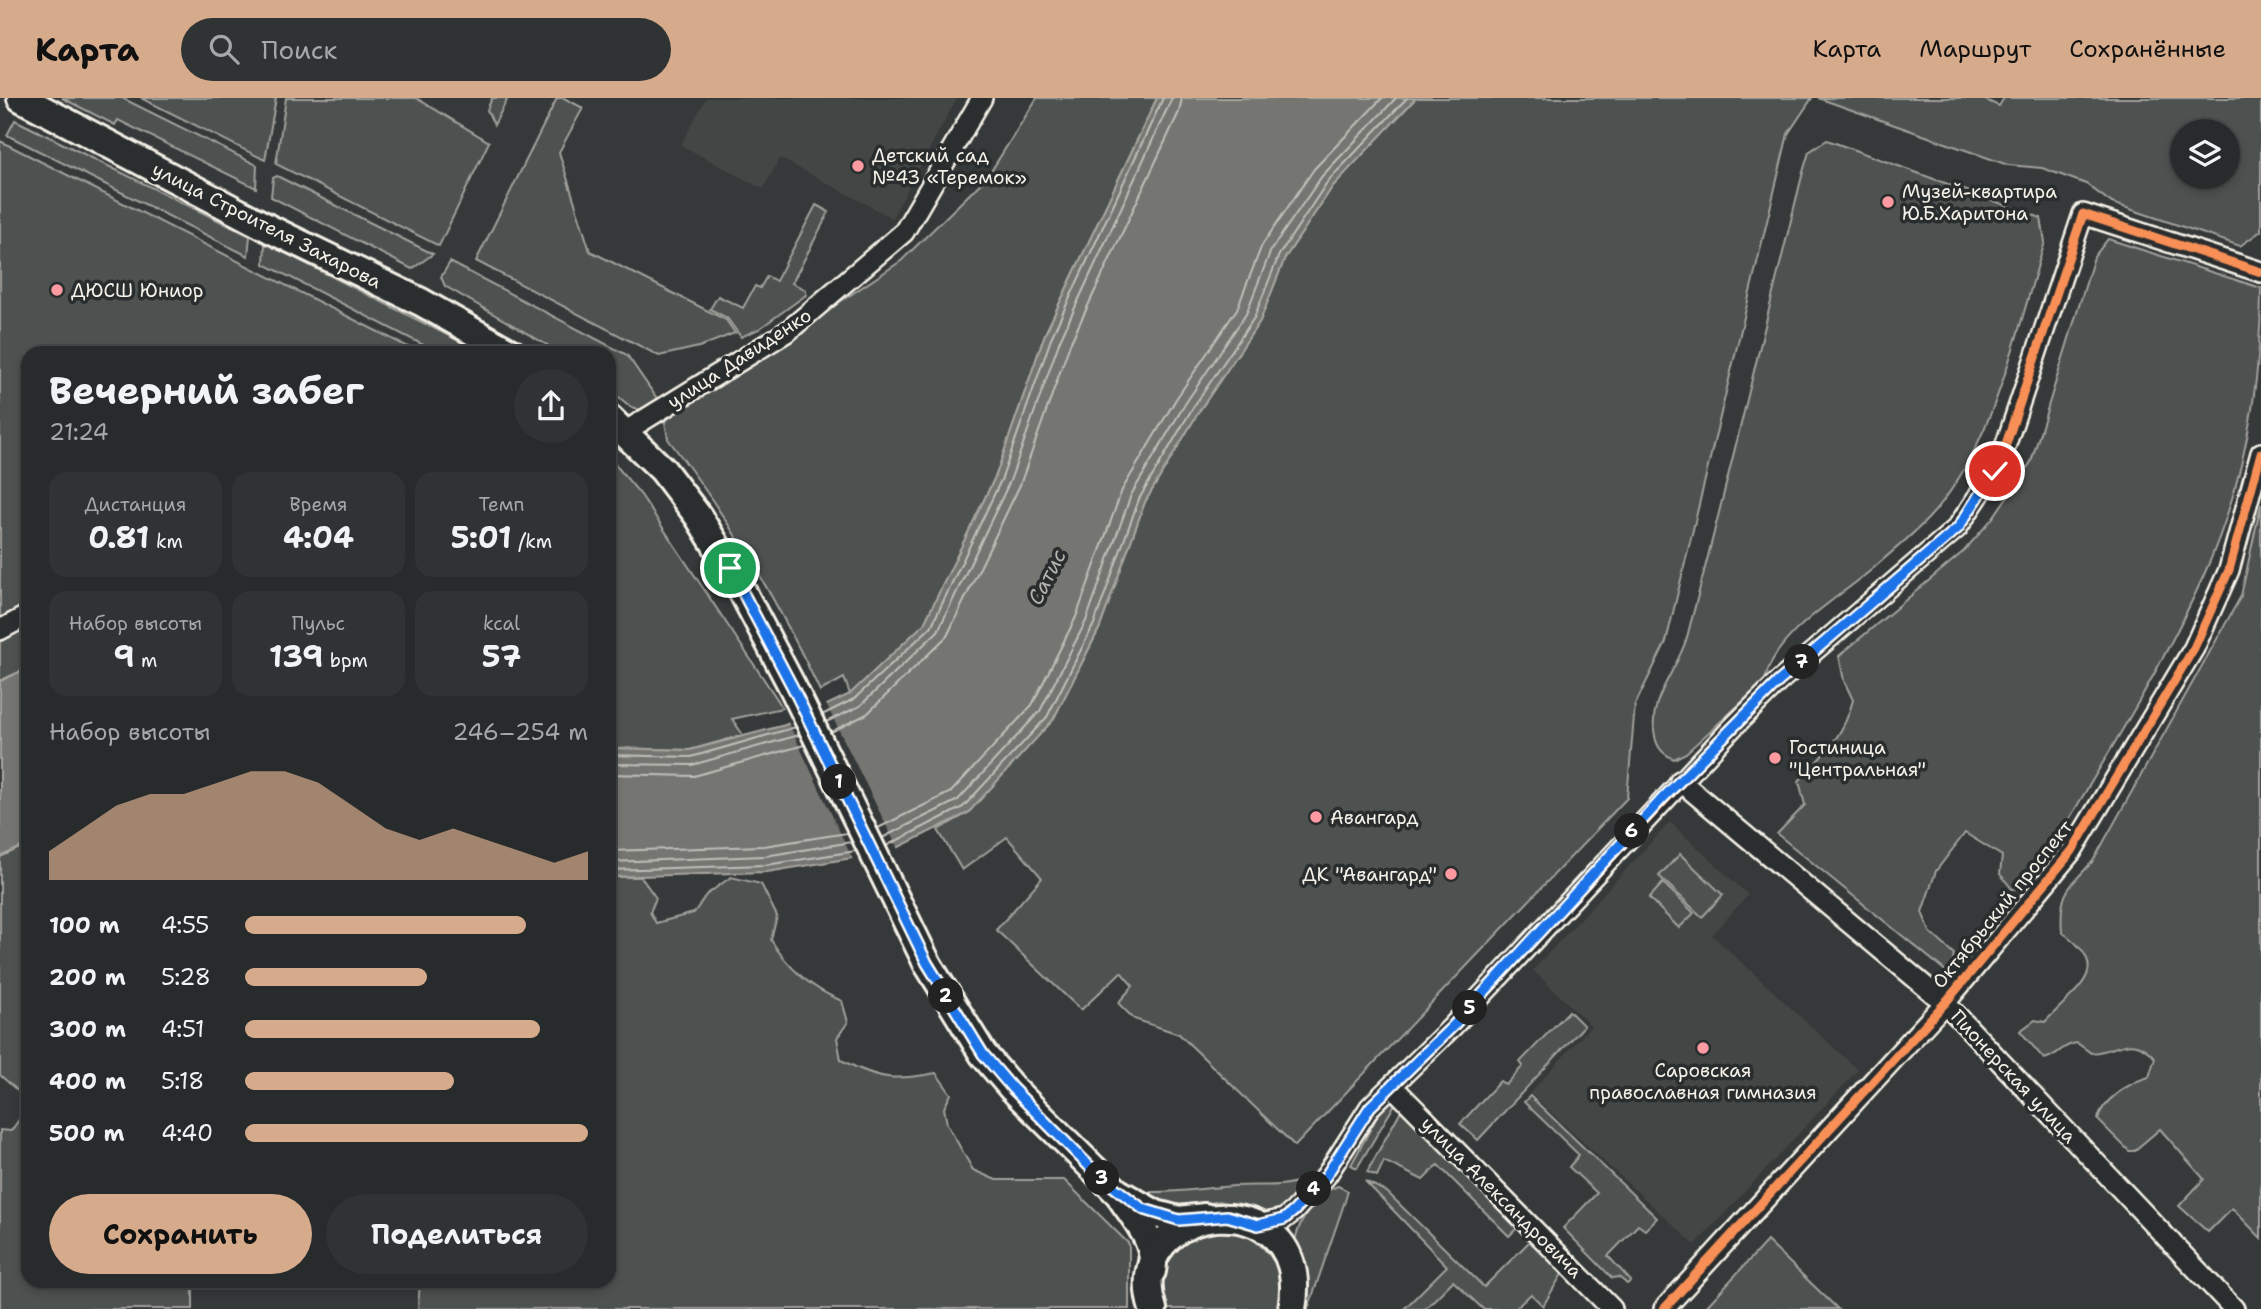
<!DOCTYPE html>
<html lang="ru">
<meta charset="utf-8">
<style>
body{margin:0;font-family:"Shantell Sans",sans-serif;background:#303333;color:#f1f3f6;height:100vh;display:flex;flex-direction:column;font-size:26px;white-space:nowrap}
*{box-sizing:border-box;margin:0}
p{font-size:23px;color:#a5a7a9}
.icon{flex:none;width:38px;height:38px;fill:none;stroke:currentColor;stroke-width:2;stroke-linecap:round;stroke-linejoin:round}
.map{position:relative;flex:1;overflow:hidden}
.details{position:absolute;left:21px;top:248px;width:595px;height:942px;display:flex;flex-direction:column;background:#282b2b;border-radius:21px;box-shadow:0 4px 10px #0003,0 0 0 2px #444747}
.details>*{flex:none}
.buttons{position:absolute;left:2170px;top:21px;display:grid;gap:14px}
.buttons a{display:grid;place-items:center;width:70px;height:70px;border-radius:50%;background:#282b2b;box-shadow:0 4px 10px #0003,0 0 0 2px #444747;font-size:35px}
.pin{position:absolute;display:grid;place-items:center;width:60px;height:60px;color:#fff;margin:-30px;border:4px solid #fff;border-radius:50%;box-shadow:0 2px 7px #0007}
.km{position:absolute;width:35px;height:35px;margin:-18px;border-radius:50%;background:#222;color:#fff;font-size:19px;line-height:35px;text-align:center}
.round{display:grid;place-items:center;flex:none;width:74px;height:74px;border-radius:37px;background:#303333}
.summary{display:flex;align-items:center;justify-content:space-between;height:119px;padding:0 28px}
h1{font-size:38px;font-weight:700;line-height:52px}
.figures{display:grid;grid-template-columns:repeat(3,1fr);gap:10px;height:119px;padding:7px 28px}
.figures div{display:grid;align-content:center;border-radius:18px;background:#303333;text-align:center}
.figures b{font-size:30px;font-weight:700}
.figures small{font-size:19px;font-weight:400}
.figures p{font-size:19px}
.chart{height:196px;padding:14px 28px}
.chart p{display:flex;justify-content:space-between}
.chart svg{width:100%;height:126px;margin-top:7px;fill:#d6ab8b;opacity:.7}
.primary-button{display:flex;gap:14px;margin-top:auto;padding:14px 28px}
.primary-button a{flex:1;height:80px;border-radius:42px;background:#d6ab8b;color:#111;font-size:28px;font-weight:700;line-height:80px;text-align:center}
.primary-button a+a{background:#303333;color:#f1f3f6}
ul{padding:0 28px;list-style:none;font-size:23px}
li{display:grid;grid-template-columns:112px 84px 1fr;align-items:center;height:52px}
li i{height:18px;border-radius:9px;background:#d6ab8b}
header{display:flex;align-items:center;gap:42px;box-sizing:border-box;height:98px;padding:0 35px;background:#d6ab8b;color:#111}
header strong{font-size:33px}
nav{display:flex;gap:38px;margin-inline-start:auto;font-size:24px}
.search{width:490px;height:63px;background:#303333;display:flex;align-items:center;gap:18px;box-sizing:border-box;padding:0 24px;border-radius:38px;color:#a5a7a9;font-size:26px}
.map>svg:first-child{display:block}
.built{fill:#434645}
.green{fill:#4e514f;stroke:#a1a19c;stroke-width:2;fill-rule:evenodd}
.water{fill:#757572;stroke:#a8a7a1;stroke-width:2}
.pier{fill:#363939}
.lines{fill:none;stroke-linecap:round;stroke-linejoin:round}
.shore{stroke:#c1bfb9;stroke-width:2}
.street-casing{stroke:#f4f1e8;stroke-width:24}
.secondary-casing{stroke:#f4f1e8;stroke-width:32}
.street{stroke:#2a2d2e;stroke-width:19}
.secondary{stroke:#2a2d2e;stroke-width:26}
.cycleway-casing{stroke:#2a2d2e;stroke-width:13}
.cycleway{stroke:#f78f57;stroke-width:9}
.route-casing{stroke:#fff;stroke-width:14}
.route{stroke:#1a73e8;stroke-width:9}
.poi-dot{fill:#ff9aa2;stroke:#2a2d2e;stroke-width:2.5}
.labels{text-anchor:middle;stroke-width:7;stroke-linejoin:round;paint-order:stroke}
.poi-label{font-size:19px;fill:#f4f1e8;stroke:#2a2d2e;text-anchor:start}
.street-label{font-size:19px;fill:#f4f1e8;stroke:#2a2d2e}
.water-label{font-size:21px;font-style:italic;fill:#b4b3ad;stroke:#2a2d2e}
</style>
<header>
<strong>Карта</strong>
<div class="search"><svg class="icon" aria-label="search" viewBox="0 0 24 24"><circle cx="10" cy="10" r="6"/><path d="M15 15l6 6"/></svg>Поиск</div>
<nav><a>Карта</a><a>Маршрут</a><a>Сохранённые</a></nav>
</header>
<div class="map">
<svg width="2261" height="1211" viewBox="0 0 2261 1211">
<rect width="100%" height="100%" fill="#363939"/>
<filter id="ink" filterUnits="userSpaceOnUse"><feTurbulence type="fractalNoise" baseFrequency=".0143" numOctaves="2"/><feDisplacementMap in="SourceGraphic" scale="14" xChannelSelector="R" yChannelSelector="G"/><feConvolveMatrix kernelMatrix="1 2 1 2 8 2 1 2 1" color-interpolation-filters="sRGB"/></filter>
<g filter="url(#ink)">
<g class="built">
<path d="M706,0H957L892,120L780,60L763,91L681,47Z"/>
<path d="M1670,724L1748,797L1712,837L1858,972L1695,1147L1530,995L1591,928L1533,872Z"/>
</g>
<g class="green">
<path d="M62,0H122L257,67L256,90L118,22L115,27Z"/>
<path d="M142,0H276L265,62L141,0Z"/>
<path d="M286,0H416L489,44L439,148L276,66Z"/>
<path d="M492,0H508L494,27L487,12Z"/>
<path d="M557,0H564L583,10L559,54L590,153L726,222L735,235L699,249L659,258L476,163Z"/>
<path d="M1037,0H1157L1045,236L996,377L924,526L850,596L844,580L820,593C778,503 728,419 668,341L665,324L674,315L901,163L988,78Z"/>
<path d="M1416,0H1812L1788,36L1666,544L1635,607L1627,700L1295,1048L1179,936L1134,921L1118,905L1133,888L1121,874L1081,912L996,832L1042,780L1007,739L962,772L938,732L968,715L1053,622L1100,529L1145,404L1198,315L1260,223L1285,160L1333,88Z"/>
<path d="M1818,0H1981L1999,8L2004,0H2261V133L2240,148L2112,105L2086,86L2042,70L2008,67ZM2182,33H2228V79H2182Z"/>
<path d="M15,22L250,138L248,158L7,37Z"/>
<path d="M1827,42L2041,120L2045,144C2017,231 1995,343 1935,413C1918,433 1896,450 1877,467C1842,499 1773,535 1765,583L1686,655L1674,661C1663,656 1657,650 1655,638C1647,601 1677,574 1687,539C1728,385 1764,229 1803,74L1809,54Z"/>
<path d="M0,43L420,255L28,256V570L0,583Z"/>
<path d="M277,78L433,156L412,171L271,99L273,80Z"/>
<path d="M816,107L829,114L792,185L806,192V197L759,231L741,239L727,220L710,211L718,198L743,210L755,188L760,190L767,178L776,183Z"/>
<path d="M2108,141L2261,190C2261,289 2244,388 2203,479C2156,583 2092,681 2034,780L2024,790L2012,791L2000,776L2002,758L1965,735L1936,773L1922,814L1930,834L1954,856L1951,872L1947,874L1777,736L1805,707L1799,683C1825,654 1843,640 1853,602L1844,583L1839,558L1964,453L1992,421L2031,364L2094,159Z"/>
<path d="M265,145L483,255H439L264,166Z"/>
<path d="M450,164L627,257L658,302L641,312L631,309L609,291V256L561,255L445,188L441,179Z"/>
<path d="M609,359L641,397L779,604L782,610L732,621L743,637L690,652L609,650Z"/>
<path d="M2261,406V1140L2232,1110L2208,1134L2179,1108L2204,1081L2160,1031L2134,1053H2129L2098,1022C2101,1002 2131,984 2149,979L2155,960C2131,933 2118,954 2091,955L2077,945C2063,946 2058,958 2044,961L2020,933L2035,922L2045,924C2078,888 2115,872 2062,834C2059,795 2067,791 2093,763L2241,498Z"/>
<path d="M28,746V1002L0,977V759Z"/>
<path d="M1680,756L1723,797L1702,819L1659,778Z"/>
<path d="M609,779H641L656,800L650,814L656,825L694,815L706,797L731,779L761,786L777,818L771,842C788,870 812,891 842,903L848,924L837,940L841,962C880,982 894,983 936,975L951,996L944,1010L947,1026L973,1072L996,1082H1064L1129,1146V1211H418L420,1183H609Z"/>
<path d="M1663,785L1694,815L1679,830L1649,800Z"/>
<path d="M1569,913L1584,928L1478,1042L1460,1026L1500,983L1506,987L1523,968L1520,964Z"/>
<path d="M1395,997L1398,1001L1357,1070L1351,1067L1378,1017Z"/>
<path d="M1530,998L1657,1120L1645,1132L1638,1127L1608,1158L1631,1183L1627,1186L1619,1179L1612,1180L1563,1130L1597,1095L1569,1069L1579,1057L1524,1004Z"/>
<path d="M1404,1007L1523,1124L1509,1138L1438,1067L1423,1082L1384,1063L1377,1078L1367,1074Z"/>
<path d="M28,1009V1183H193V1211H0V1032L11,1033Z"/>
<path d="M1310,1080L1279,1114L1263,1117L1219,1103L1183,1112L1157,1104L1147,1094C1177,1095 1204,1090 1234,1088C1264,1086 1280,1091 1310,1080Z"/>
<path d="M1365,1083L1387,1094L1484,1189L1534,1139L1565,1171L1543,1208L1531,1196L1515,1211H1483L1453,1183L1425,1211H1404L1447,1168Z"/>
<path d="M1338,1088L1348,1093L1345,1103L1308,1211H1302C1296,1169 1283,1143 1313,1107C1321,1097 1326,1092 1338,1088Z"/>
<path d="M1238,1132C1269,1149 1290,1173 1278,1211H1164L1161,1181L1170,1157L1200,1133Z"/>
<path d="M1767,1143L1838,1211H1704Z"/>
</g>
<g class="water">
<path d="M1157,0H1416L1333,88L1285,160L1260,223L1198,315L1145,404L1100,529L1053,622L968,715L889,754L767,774L609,779V650L690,652L785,627L850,596L924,526L996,377L1045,236Z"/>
<path d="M28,570V746L0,759V583Z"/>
</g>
<path class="pier" d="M825,604L899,753L890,758L854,764L787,622Z"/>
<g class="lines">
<g class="shore">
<path d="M822,617L854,601L931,529L1002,380L1052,238L1163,0"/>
<path d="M826,624L860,608L938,533L1010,383L1060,242L1172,0"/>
<path d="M831,634L867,616L947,538L1020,387L1070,246L1179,14L1182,0"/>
<path d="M609,657L691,659L796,629"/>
<path d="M609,666L692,667L799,637"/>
<path d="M609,676L694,678L804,647"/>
<path d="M878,730L951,694L1032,607L1076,519L1122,392L1176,301L1237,211L1262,147L1314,71L1382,0"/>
<path d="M882,740L958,702L1040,613L1086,523L1131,397L1185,306L1246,216L1271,152L1322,78L1396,0"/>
<path d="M886,748L963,709L1047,619L1094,526L1139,401L1192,311L1254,220L1279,157L1328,83L1407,0"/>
<path d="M609,753L764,748L847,735"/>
<path d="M609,764L765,758L852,744"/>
<path d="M609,772L766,767L856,753"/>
</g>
<g class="street-casing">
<g id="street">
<path d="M609,338L626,333L788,233L904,134L982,0"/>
<path d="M0,532L28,517"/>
<path d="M1680,683L1945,905L2234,1211"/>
<path d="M1392,988L1612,1211"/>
<path d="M1258,1127L1284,1121L1294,1113L1326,1078L1370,1009L1452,929L1733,629L1778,584L1957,430L1995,373L2006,346L2083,116L2261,174"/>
<path d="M1664,1211L1945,905L2072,753L2194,550L2229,472L2261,355"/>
</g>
</g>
<g class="secondary-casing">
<g id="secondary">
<path d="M21,0L272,132L421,204L513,256"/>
<path d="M609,320L663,372L698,418L730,470L793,590L927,865L983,956L1012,990L1117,1094L1156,1116L1179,1122L1205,1119"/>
<path d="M1122,1101C1136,1122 1158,1146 1152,1173"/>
<path d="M1153,1211C1117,1101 1316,1078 1292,1211"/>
</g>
</g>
<use href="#street" class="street"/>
<use href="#secondary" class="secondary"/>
<g class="cycleway-casing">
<g id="cycleway">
<path d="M1258,1127L1284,1121L1294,1113L1326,1078L1370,1009L1452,929L1733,629L1778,584L1957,430L1995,373L2006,346L2083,116L2261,174"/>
<path d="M1664,1211L1945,905L2072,753L2194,550L2229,472L2261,355"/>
</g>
</g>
<use href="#cycleway" class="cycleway"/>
</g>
</g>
<g class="lines" filter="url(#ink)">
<g class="route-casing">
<path id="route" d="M730,470L793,590L927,865L983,956L1012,990L1098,1077L1143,1111L1179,1122L1227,1118L1258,1127L1284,1121L1294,1113L1326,1078L1370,1009L1452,929L1662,701L1778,584L1958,430L1995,373"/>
</g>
<use href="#route" class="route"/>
</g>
<g class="poi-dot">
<circle cx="858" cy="68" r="7"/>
<circle cx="1888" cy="104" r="7"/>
<circle cx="57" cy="192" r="7"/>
<circle cx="1775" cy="660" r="7"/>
<circle cx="1316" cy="719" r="7"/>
<circle cx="1451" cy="776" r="7"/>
<circle cx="1703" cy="950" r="7"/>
</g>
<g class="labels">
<g class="poi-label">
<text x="872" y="64">Детский сад<tspan x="872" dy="22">№43 «Теремок»</tspan></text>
<text x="1902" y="100">Музей-квартира<tspan x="1902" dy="22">Ю.Б.Харитона</tspan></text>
<text x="71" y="199">ДЮСШ Юниор</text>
<text x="1789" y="656">Гостиница<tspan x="1789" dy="22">"Центральная"</tspan></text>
<text x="1330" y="726">Авангард</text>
<text x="1437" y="783" text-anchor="end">ДК "Авангард"</text>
<text x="1703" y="979" text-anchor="middle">Саровская<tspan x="1703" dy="22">православная гимназия</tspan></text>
</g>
<g class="street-label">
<text transform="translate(267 127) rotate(27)" y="7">улица Строителя Захарова</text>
<text transform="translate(739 260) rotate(-33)" y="7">улица Давиденко</text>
<text transform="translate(2002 806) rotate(-51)" y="7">Октябрьский проспект</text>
<text transform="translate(2014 978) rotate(47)" y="7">Пионерская улица</text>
<text transform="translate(1502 1099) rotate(45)" y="7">улица Александровича</text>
</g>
<g class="water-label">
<text transform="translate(1047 479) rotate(-63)" y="7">Сатис</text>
</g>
</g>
</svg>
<div class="buttons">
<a><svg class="icon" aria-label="layers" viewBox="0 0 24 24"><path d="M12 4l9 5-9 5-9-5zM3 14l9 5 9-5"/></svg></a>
</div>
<div class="pin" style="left:730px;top:470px;background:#1e9e55"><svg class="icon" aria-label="arrive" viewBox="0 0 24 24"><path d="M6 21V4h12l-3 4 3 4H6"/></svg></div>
<div class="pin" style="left:1995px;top:373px;background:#d93025"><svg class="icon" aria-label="check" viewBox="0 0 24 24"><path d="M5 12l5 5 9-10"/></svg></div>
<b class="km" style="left:839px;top:684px">1</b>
<b class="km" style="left:946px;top:898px">2</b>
<b class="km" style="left:1102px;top:1080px">3</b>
<b class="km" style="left:1314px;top:1091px">4</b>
<b class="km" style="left:1470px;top:910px">5</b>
<b class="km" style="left:1632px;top:733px">6</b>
<b class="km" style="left:1802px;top:564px">7</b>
<section class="details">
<div class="summary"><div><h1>Вечерний забег</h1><p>21:24</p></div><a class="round"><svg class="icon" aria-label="share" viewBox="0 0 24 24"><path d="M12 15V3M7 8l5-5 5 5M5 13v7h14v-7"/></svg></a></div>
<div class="figures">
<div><p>Дистанция</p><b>0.81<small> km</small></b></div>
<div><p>Время</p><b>4:04</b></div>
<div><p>Темп</p><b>5:01<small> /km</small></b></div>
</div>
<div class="figures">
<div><p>Набор высоты</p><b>9<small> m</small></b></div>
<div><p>Пульс</p><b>139<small> bpm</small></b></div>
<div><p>kcal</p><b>57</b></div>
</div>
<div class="chart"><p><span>Набор высоты</span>246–254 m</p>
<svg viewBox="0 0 160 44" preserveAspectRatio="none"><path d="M0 44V34L10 26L20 18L30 14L40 14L50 10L60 6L70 6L80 10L90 18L100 26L110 30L120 26L130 30L140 34L150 38L160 34V44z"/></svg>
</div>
<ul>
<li><b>100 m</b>4:55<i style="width:82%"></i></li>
<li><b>200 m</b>5:28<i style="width:53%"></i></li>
<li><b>300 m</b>4:51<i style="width:86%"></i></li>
<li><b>400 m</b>5:18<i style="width:61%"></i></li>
<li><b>500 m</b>4:40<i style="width:100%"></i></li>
</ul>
<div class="primary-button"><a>Сохранить</a><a>Поделиться</a></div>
</section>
</div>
